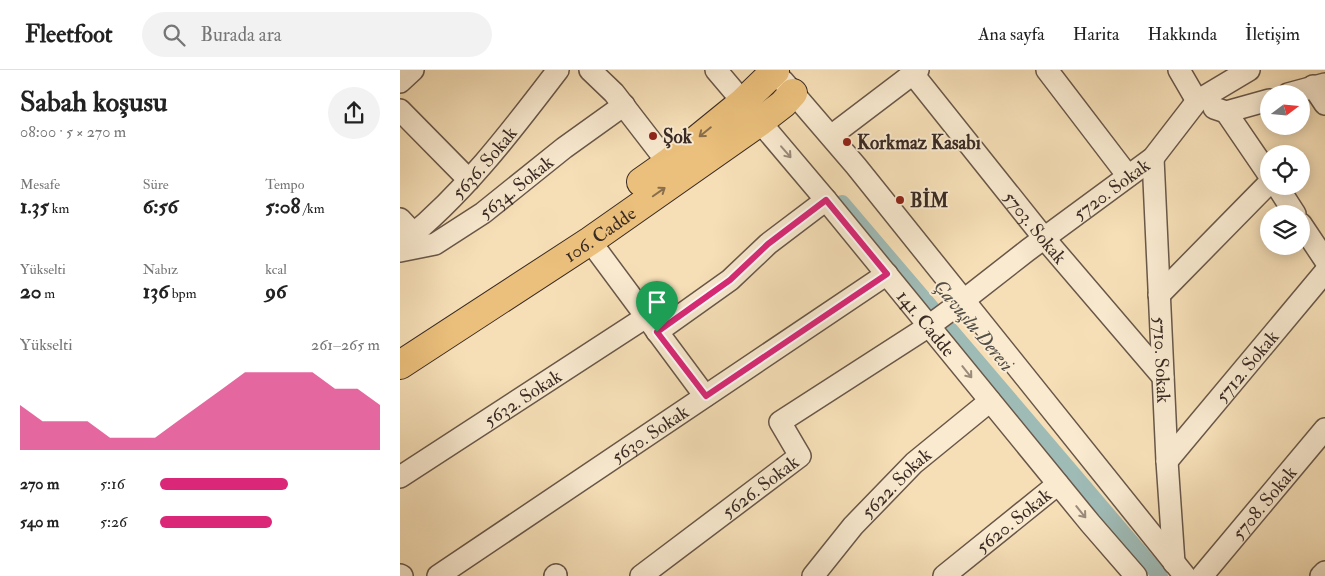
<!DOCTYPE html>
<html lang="tr">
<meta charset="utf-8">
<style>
body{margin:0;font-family:"IM FELL Double Pica",serif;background:#f2f2f2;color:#222;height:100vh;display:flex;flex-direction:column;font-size:19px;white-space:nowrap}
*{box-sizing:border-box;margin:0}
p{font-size:16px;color:#767676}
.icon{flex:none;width:28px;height:28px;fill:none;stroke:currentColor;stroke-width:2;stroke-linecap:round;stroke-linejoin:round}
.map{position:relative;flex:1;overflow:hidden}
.drawer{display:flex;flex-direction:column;background:#fff;width:400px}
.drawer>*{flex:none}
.needle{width:32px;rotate:74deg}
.tools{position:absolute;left:860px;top:15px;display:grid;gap:10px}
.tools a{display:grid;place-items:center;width:50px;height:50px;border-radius:50%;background:#fff;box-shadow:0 2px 12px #0003;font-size:25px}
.pin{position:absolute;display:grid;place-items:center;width:42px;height:42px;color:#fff;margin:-51px -21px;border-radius:50% 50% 50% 0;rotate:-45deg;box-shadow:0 0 5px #0007}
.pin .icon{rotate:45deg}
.round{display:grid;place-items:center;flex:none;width:52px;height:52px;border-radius:26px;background:#f2f2f2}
.headline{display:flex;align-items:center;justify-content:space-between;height:85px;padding:0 20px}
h1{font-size:28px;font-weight:700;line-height:38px}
.metrics{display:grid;grid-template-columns:repeat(3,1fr);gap:8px;height:85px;padding:5px 20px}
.metrics div{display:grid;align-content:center}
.metrics b{font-size:21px;font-weight:700}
.metrics small{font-size:14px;font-weight:400}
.metrics p{font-size:14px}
.chart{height:140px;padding:10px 20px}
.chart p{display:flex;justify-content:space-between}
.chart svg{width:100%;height:90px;margin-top:5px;fill:#db2777;opacity:.7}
ul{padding:0 20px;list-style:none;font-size:16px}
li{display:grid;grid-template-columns:80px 60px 1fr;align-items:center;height:38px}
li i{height:12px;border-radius:6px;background:#db2777}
header{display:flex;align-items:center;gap:30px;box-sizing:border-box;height:70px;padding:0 25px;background:#fff;border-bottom:1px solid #e0e0e0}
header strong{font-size:24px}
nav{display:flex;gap:28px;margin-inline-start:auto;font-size:18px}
.search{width:350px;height:45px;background:#f2f2f2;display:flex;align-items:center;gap:12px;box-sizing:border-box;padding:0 18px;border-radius:28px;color:#767676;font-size:19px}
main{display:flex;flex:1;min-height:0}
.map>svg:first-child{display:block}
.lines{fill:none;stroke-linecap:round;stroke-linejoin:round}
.canal{stroke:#9fbbb6;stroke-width:16}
.minor-casing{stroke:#685749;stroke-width:24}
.major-casing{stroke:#392a24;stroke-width:30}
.minor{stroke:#f9ead0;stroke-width:21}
.major{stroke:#ebc07c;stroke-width:28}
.oneway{stroke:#896e4c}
.oneway2{stroke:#998a7a}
.route-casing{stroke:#fff;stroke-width:10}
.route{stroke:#db2777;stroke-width:6}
.poi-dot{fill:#8f2418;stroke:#f9ead0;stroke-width:2}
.labels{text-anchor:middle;stroke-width:4;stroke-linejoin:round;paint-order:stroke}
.poi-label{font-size:19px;font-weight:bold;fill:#392a24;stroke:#f9ead0;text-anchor:start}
.street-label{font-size:19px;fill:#392a24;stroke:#f9ead0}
.water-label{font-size:20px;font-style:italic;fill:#524e48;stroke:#f9ead0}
</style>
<header>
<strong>Fleetfoot</strong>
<div class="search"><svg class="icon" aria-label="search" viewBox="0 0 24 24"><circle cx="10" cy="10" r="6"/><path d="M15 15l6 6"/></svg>Burada ara</div>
<nav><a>Ana sayfa</a><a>Harita</a><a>Hakkında</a><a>İletişim</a></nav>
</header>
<main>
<section class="drawer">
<div class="headline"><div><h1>Sabah koşusu</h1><p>08:00 · 5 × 270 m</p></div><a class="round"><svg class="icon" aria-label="share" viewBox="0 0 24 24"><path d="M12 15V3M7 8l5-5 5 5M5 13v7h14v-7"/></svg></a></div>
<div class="metrics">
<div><p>Mesafe</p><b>1.35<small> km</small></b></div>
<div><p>Süre</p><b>6:56</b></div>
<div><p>Tempo</p><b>5:08<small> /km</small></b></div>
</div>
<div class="metrics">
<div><p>Yükselti</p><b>20<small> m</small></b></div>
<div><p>Nabız</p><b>136<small> bpm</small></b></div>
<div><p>kcal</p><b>96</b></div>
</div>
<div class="chart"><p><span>Yükselti</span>261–265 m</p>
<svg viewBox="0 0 160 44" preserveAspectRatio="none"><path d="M0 44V22L10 30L20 30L30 30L40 38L50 38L60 38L70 30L80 22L90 14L100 6L110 6L120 6L130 6L140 14L150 14L160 22V44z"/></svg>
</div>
<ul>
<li><b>270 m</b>5:16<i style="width:58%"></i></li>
<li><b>540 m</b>5:26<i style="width:51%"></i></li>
</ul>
</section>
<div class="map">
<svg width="925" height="506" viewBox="0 0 925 506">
<rect width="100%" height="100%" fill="#f6dfb7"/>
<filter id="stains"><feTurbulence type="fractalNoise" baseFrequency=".004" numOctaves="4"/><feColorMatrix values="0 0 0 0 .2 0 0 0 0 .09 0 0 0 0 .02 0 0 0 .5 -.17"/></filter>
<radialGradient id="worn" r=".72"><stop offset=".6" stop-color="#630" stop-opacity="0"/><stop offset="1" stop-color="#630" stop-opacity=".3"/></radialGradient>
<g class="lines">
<path class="canal" d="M442,133L760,506"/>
<g class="minor-casing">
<g id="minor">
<path d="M190,0L214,23L268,93"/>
<path id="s1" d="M316,0L426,130L690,453L736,506"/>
<path d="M647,0L728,106"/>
<path d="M779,0L797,31"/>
<path id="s2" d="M513,4L644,168L763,307"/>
<path d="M383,11L456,96L785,506"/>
<path d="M0,12L13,0"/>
<path d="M913,16L925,34"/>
<path d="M888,24L925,14"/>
<path d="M814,38L826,42L869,30"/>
<path d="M0,40L69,110"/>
<path d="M826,42L869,105"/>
<path d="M431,66L518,0"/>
<path id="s3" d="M753,88L767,391L774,493"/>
<path d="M877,116L895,144"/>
<path d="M0,149L14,164"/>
<path d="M901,154L925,190"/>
<path d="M190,171L305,326"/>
<path id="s4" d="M0,175C62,126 110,63 158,0"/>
<path id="s5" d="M0,181L35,174L83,143L164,78L224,35"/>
<path d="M759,225L869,113"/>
<path d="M257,262L330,210L368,174L426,130"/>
<path id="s6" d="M767,391L925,202"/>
<path id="s7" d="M0,407L246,247"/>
<path d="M0,505L2,506"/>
<path id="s8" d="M38,506L487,204"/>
<path d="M155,506L156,505"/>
<path id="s9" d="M241,506L400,386L380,352L529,256L564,230L628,180L753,88L797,31L849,0"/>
<path id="s10" d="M413,506L453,456L514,393L590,331"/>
<path id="s11" d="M544,506L658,414"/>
<path id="s12" d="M802,506L925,359"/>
<path d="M921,506L925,502"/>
</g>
</g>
<g class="major-casing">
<g id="major">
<path d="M241,112L268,93L343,32L375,1"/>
<path id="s13" d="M0,295L190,171L361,51L383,34L393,23"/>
</g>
</g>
<use href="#minor" class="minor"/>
<use href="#major" class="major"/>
</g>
<defs><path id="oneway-shaft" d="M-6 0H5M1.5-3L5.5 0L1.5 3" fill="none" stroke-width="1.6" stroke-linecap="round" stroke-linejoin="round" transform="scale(1.25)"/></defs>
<g class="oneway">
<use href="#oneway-shaft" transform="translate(305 62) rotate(141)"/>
<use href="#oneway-shaft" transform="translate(259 122) rotate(-35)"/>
</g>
<g class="oneway2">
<use href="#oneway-shaft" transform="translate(386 82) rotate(49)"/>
<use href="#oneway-shaft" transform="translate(567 302) rotate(51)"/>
<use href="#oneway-shaft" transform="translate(681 442) rotate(51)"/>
</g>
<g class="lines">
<g class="route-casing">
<path id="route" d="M426,130L487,204L306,326L257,262L330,210L368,174Z"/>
</g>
<use href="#route" class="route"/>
</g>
<g class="poi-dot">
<circle cx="253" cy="66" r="5"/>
<circle cx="447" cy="72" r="5"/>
<circle cx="500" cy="130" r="5"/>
</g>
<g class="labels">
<g class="poi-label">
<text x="263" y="73">Şok</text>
<text x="457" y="79">Korkmaz Kasabı</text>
<text x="510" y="137">BİM</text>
</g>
<g class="street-label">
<text dy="7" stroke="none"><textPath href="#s4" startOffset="118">5636. Sokak</textPath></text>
<text dy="7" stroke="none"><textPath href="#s5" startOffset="135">5634. Sokak</textPath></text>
<text dy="7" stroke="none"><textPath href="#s9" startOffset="644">5720. Sokak</textPath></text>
<text dy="7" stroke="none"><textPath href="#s2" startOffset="196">5703. Sokak</textPath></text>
<text dy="7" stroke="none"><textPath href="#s13" startOffset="239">106. Cadde</textPath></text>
<text dy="7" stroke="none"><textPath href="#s1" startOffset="329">141. Cadde</textPath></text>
<text dy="7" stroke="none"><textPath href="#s3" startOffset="202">5710. Sokak</textPath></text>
<text dy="7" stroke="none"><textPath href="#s6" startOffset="124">5712. Sokak</textPath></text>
<text dy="7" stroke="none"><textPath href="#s7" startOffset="146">5632. Sokak</textPath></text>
<text dy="7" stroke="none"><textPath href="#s8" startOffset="255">5630. Sokak</textPath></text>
<text dy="7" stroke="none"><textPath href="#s10" startOffset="125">5622. Sokak</textPath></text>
<text dy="7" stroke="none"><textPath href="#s9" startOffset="149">5626. Sokak</textPath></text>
<text dy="7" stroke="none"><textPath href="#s12" startOffset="96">5708. Sokak</textPath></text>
<text dy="7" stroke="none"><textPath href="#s11" startOffset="89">5620. Sokak</textPath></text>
</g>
<g class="water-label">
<text transform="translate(574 255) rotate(50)" y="7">Çavuşlu Deresi</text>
</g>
</g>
<rect width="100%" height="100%" filter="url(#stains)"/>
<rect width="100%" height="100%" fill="url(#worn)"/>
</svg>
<div class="tools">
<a><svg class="needle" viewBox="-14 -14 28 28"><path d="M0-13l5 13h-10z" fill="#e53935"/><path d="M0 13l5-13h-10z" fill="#767676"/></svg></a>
<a><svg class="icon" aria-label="locate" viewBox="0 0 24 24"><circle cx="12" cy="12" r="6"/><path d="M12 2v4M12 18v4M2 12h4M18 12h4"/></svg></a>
<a><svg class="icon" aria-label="layers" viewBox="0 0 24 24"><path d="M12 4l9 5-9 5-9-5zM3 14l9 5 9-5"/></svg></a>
</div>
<div class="pin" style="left:257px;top:262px;background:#1e9e55"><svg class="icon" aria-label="arrive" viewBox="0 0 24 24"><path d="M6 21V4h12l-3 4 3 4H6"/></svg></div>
</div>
</main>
